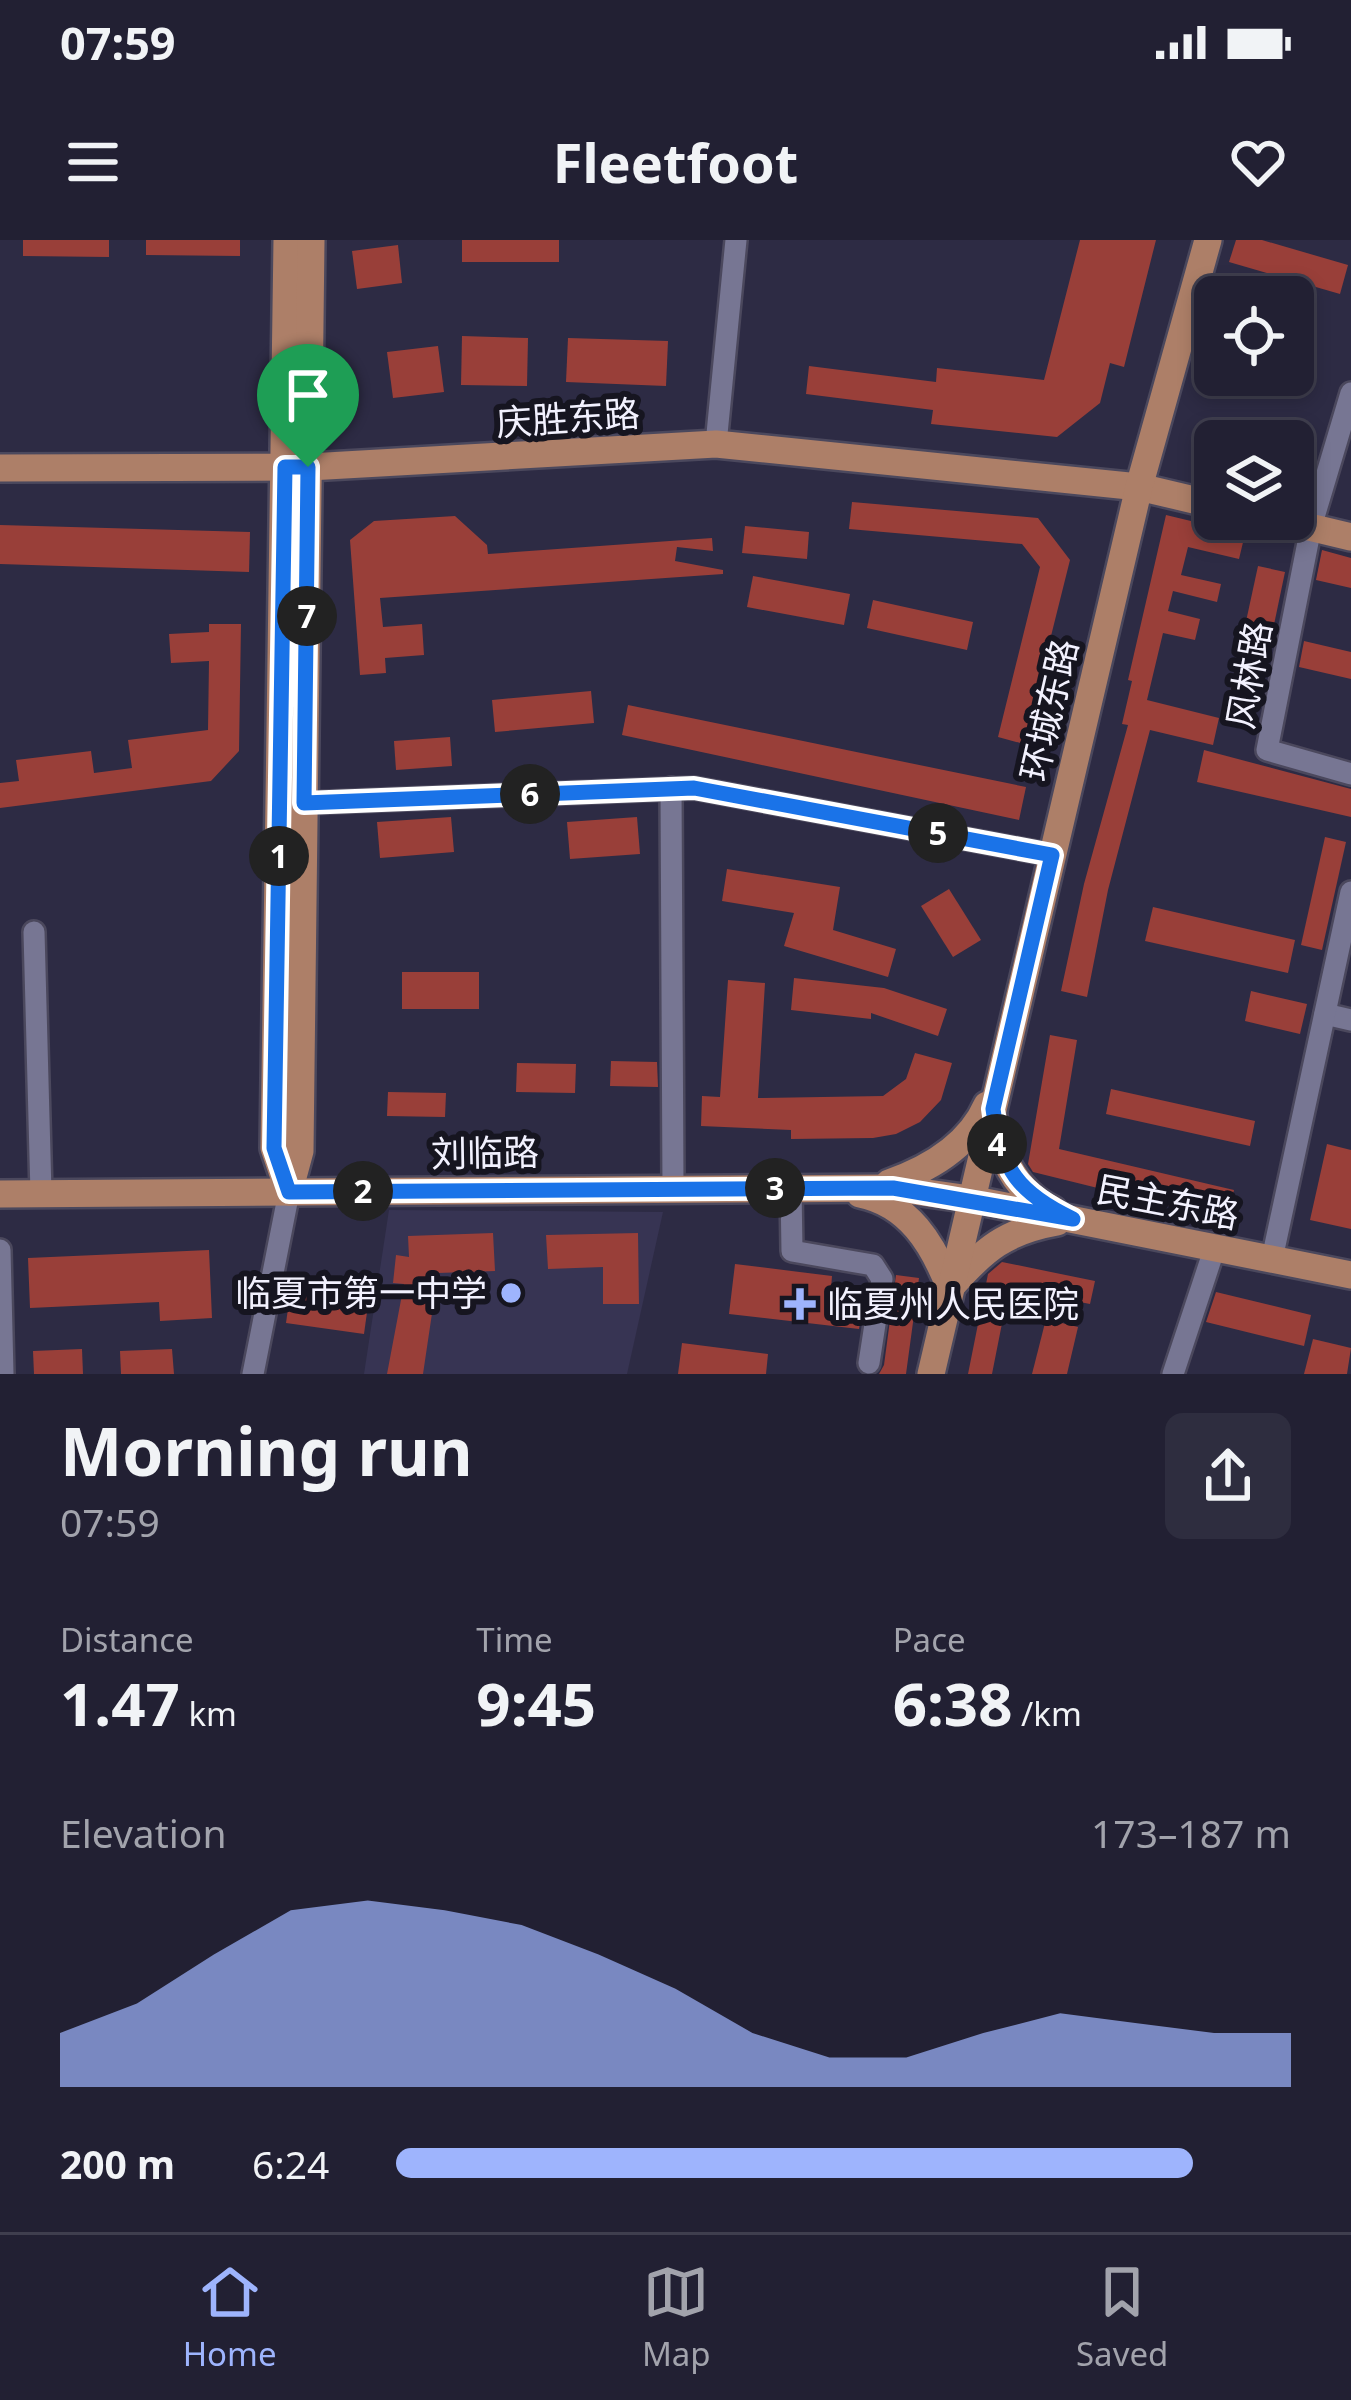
<!DOCTYPE html>
<meta charset="utf-8">
<style>
body{margin:0;font-family:"Noto Sans","Noto Sans SC",sans-serif;background:#2e2d3f;color:#f1f3f6;height:100vh;display:flex;flex-direction:column;font-size:45px;white-space:nowrap}
*{box-sizing:border-box;margin:0}
p{font-size:39px;color:#a2a3ac}
.icon{flex:none;width:66px;height:66px;fill:none;stroke:currentColor;stroke-width:2;stroke-linecap:round;stroke-linejoin:round}
.map{position:relative;height:1134px;overflow:hidden}
.drawer{display:flex;flex-direction:column;background:#222033;flex:1}
.drawer>*{flex:none}
.tools{position:absolute;left:1194px;top:36px;display:grid;gap:24px}
.tools a{display:grid;place-items:center;width:120px;height:120px;border-radius:18px;background:#222033;box-shadow:0 6px 18px #0003,0 0 0 3px #3f3e4e;font-size:60px}
.pin{position:absolute;display:grid;place-items:center;width:102px;height:102px;color:#fff;margin:-123px -51px;border-radius:50% 50% 50% 0;rotate:-45deg;box-shadow:0 0 12px #0007}
.pin .icon{rotate:45deg}
.km{position:absolute;width:60px;height:60px;margin:-30px;border-radius:50%;background:#222;color:#fff;font-size:33px;line-height:60px;text-align:center}
.round{display:grid;place-items:center;flex:none;width:126px;height:126px;border-radius:18px;background:#2e2d3f}
.summary{display:flex;align-items:center;justify-content:space-between;height:204px;padding:0 60px}
h1{font-size:66px;font-weight:700;line-height:90px}
.stats{display:grid;grid-template-columns:repeat(3,1fr);gap:18px;height:204px;padding:12px 60px}
.stats div{display:grid;align-content:center}
.stats b{font-size:60px;font-weight:700}
.stats small{font-size:33px;font-weight:400}
.stats p{font-size:33px}
.chart{height:336px;padding:24px 60px}
.chart p{display:flex;justify-content:space-between}
.chart svg{width:100%;height:216px;margin-top:12px;fill:#9eb4fd;opacity:.7}
ul{padding:0 60px;list-style:none;font-size:39px}
li{display:grid;grid-template-columns:192px 144px 1fr;align-items:center;height:90px}
li i{height:30px;border-radius:15px;background:#9eb4fd}
.status{display:flex;justify-content:space-between;align-items:center;height:84px;padding:0 60px;background:#222033;direction:ltr}
.status svg{height:33px;fill:currentColor}
header{display:flex;justify-content:space-between;align-items:center;height:156px;padding:0 60px;background:#222033;font-size:54px;font-weight:700}
.menu{display:flex;justify-content:space-around;align-items:center;height:168px;border-top:3px solid #3f3e4e;background:#222033;font-size:33px;color:#a2a3ac}
.menu a{display:grid;justify-items:center;gap:6px}
.menu .selected{color:#9eb4fd}
.map>svg:first-child{display:block}
.built{fill:#373453}
.building{fill:#993f39}
.lines{fill:none;stroke-linecap:round;stroke-linejoin:round}
.minor-casing{stroke:#4b485d;stroke-width:26}
.major-casing{stroke:#4b485d;stroke-width:32}
.minor{stroke:#777693;stroke-width:21}
.major{stroke:#ad7f68;stroke-width:27}
.route-casing{stroke:#fff;stroke-width:24}
.route{stroke:#1a73e8;stroke-width:15}
.poi-dot{fill:#9eb4fd;stroke:#161520;stroke-width:4.5}
.labels{text-anchor:middle;stroke-width:12;stroke-linejoin:round;paint-order:stroke}
.street-label{font-size:36px;fill:#f2f1fe;stroke:#161520}
.poi-label{font-size:36px;fill:#f2f1fe;stroke:#161520;text-anchor:end}
</style>
<div class="status"><b>07:59</b><svg viewBox="0 0 49 12"><path d="M0 12V9h3v3zM5 12V6h3v6zM10 12V3h3v9zM15 12V0h3v12zM26 1h20v11H26zM47 4h2v5h-2z"/></svg></div>
<header><svg class="icon" aria-label="menu" viewBox="0 0 24 24"><path d="M4 6h16M4 12h16M4 18h16"/></svg>Fleetfoot<svg class="icon" aria-label="heart" viewBox="0 0 24 24"><path d="M12 20l-8-8c-3-5 5-10 8-4 3-6 11-1 8 4z"/></svg></header>
<div class="map">
<svg width="1351" height="1134" viewBox="0 0 1351 1134">
<rect width="100%" height="100%" fill="#2d2b44"/>
<path class="built" d="M389,970L663,972L627,1134H364Z"/>
<g class="building">
<path d="M23,0H109V17L23,16Z"/>
<path d="M146,0H240V16L146,15Z"/>
<rect x="462" y="0" width="97" height="22"/>
<path d="M1080,0H1156L1124,127L1110,123L1100,163L1057,197L931,184L933,170L806,154L809,126L936,142L937,128L1044,140Z"/>
<path d="M1236,0H1262L1348,25L1340,54L1229,22Z"/>
<path d="M398,5L402,43L357,49L352,11Z"/>
<path d="M462,96L528,98L527,146L461,145Z"/>
<path d="M568,98L668,101L666,146L566,142Z"/>
<path d="M438,106L444,152L393,158L387,112Z"/>
<path d="M852,262L1038,278L1070,320L1024,504L998,497L1040,327L1022,304L849,289Z"/>
<path d="M1166,275L1245,294L1239,319L1188,307L1181,335L1221,344L1217,362L1173,351L1168,371L1200,379L1195,400L1163,393L1147,460L1219,478L1213,505L1150,490L1108,650L1087,757L1061,751L1084,644L1128,485L1122,484L1132,441L1128,440Z"/>
<path d="M455,276L487,305L488,314L712,298L713,311L677,307L675,321L723,330V334L380,358L383,387L422,384L424,415L385,418L386,433L360,435L350,300L374,281Z"/>
<path d="M0,285L250,292L249,332L0,324Z"/>
<path d="M745,286L809,292L807,319L742,313Z"/>
<path d="M1322,310L1351,318V348L1316,340Z"/>
<path d="M1258,326L1285,332L1257,466L1229,460Z"/>
<path d="M753,336L850,354L844,385L747,367Z"/>
<path d="M873,360L973,382L967,410L867,388Z"/>
<path d="M209,384H241L239,511L211,541L0,568V543L19,541L16,520L91,511L94,533L132,528L128,500L208,490L209,421L171,423L169,394L209,392Z"/>
<path d="M1304,401L1351,412V439L1299,427Z"/>
<path d="M591,451L594,483L495,492L492,460Z"/>
<path d="M628,465L1026,547L1019,580L622,495Z"/>
<path d="M450,497L452,526L396,530L394,501Z"/>
<path d="M1204,510L1351,549V577L1197,542Z"/>
<path d="M451,577L454,612L380,618L377,582Z"/>
<path d="M637,577L640,614L570,619L567,582Z"/>
<path d="M1325,597L1346,602L1322,710L1301,705Z"/>
<path d="M727,629L840,647L833,690L896,709L888,737L784,706L794,673L722,661Z"/>
<path d="M949,649L981,700L953,717L921,666Z"/>
<path d="M1153,667L1295,700L1288,733L1145,701Z"/>
<rect x="402" y="732" width="77" height="37"/>
<path d="M794,738L884,748L947,769L938,796L871,773V779L791,770Z"/>
<path d="M728,740L765,743L758,858L883,856L906,839L915,813L952,823L941,860L920,882L896,894L873,898L791,899V890L701,886L702,856L720,857Z"/>
<path d="M1251,751L1307,764L1300,794L1245,781Z"/>
<path d="M1050,795L1077,800L1059,909L1234,950L1227,980L1033,932L1028,924Z"/>
<path d="M611,821L657,822L658,847L610,846Z"/>
<path d="M517,823L576,824L575,853L516,852Z"/>
<path d="M1111,849L1255,881L1250,906L1106,874Z"/>
<path d="M388,852L446,853L445,877L387,876Z"/>
<path d="M1327,904L1351,910V989L1310,980Z"/>
<path d="M493,993L495,1031L438,1033L423,1134H387L404,1044L393,1043L396,1015L409,1017L408,996Z"/>
<path d="M638,993L639,1064H603V1027L548,1029L546,995Z"/>
<path d="M209,1010L212,1078L160,1081L159,1062L30,1068L28,1018Z"/>
<path d="M1002,1022L1095,1041L1090,1064L1009,1048L992,1134H968L988,1034Z"/>
<path d="M735,1024L832,1036L831,1049L865,1053L859,1089L729,1074Z"/>
<path d="M896,1035L919,1038L906,1134H879L884,1125Z"/>
<path d="M1216,1052L1311,1075L1304,1106L1206,1082Z"/>
<path d="M290,1054L368,1065L364,1094L286,1083Z"/>
<path d="M1046,1079L1078,1087L1067,1134H1032Z"/>
<path d="M1313,1099L1351,1108L1347,1134H1304Z"/>
<path d="M682,1103L768,1114L766,1134H678Z"/>
<path d="M82,1109L83,1134H34L33,1111Z"/>
<path d="M172,1109L174,1134H121L120,1111Z"/>
</g>
<g class="lines">
<g class="minor-casing">
<g id="minor">
<path d="M1351,153L1311,287L1267,510L1351,534"/>
<path d="M716,204L736,0"/>
<path d="M671,548L673,948"/>
<path d="M304,563L694,548L1052,615"/>
<path d="M34,692L41,953"/>
<path d="M1325,774L1351,780"/>
<path d="M791,948L792,1011L873,1025L882,1039L869,1123"/>
<path d="M0,1010L3,1134"/>
<path d="M1272,1019L1351,652"/>
<path d="M253,1134L289,952"/>
<path d="M1173,1134L1213,1013"/>
</g>
</g>
<g class="major-casing">
<g id="major">
<path d="M287,0L274,908L289,952"/>
<path d="M0,228L309,227L716,204L1139,247L1215,265"/>
<path d="M1276,279L1351,297"/>
<path d="M993,876C999,916 1015,952 1053,970"/>
<path d="M889,943C929,929 969,906 987,865"/>
<path d="M289,952L300,911L311,0"/>
<path d="M0,954L893,948L970,959L1351,1035"/>
<path d="M860,954C909,964 933,1004 950,1048C984,1009 1006,991 1057,982"/>
<path d="M931,1134L1139,247L1208,0"/>
</g>
</g>
<use href="#minor" class="minor"/>
<use href="#major" class="major"/>
</g>
<g class="lines">
<g class="route-casing">
<path id="route" d="M285,227H308L304,563L694,548L1052,615L993,869C1001,929 1018,953 1073,979L893,948L289,952L274,908Z"/>
</g>
<use href="#route" class="route"/>
</g>
<g class="poi-dot">
<circle cx="511" cy="1053" r="12"/>
<path d="M794 1046h12v12h12v12h-12v12h-12v-12h-12v-12h12z"/>
</g>
<g class="labels">
<g class="street-label">
<text transform="translate(568 178) rotate(-4)" y="13">庆胜东路</text>
<text transform="translate(1249 435) rotate(-80)" y="13">风林路</text>
<text transform="translate(1049 470) rotate(-77)" y="13">环城东路</text>
<text transform="translate(485 913) rotate(-1)" y="13">刘临路</text>
<text transform="translate(1168 962) rotate(11)" y="13">民主东路</text>
</g>
<g class="poi-label">
<text x="487" y="1066">临夏市第一中学</text>
<text x="827" y="1077" text-anchor="start">临夏州人民医院</text>
</g>
</g>
</svg>
<div class="tools">
<a><svg class="icon" aria-label="locate" viewBox="0 0 24 24"><circle cx="12" cy="12" r="6"/><path d="M12 2v4M12 18v4M2 12h4M18 12h4"/></svg></a>
<a><svg class="icon" aria-label="layers" viewBox="0 0 24 24"><path d="M12 4l9 5-9 5-9-5zM3 14l9 5 9-5"/></svg></a>
</div>
<div class="pin" style="left:308px;top:227px;background:#1e9e55"><svg class="icon" aria-label="arrive" viewBox="0 0 24 24"><path d="M6 21V4h12l-3 4 3 4H6"/></svg></div>
<b class="km" style="left:279px;top:616px">1</b>
<b class="km" style="left:363px;top:951px">2</b>
<b class="km" style="left:775px;top:948px">3</b>
<b class="km" style="left:997px;top:904px">4</b>
<b class="km" style="left:938px;top:593px">5</b>
<b class="km" style="left:530px;top:554px">6</b>
<b class="km" style="left:307px;top:376px">7</b>
</div>
<section class="drawer">
<div class="summary"><div><h1>Morning run</h1><p>07:59</p></div><a class="round"><svg class="icon" aria-label="share" viewBox="0 0 24 24"><path d="M12 15V3M7 8l5-5 5 5M5 13v7h14v-7"/></svg></a></div>
<div class="stats">
<div><p>Distance</p><b>1.47<small> km</small></b></div>
<div><p>Time</p><b>9:45</b></div>
<div><p>Pace</p><b>6:38<small> /km</small></b></div>
</div>
<div class="chart"><p><span>Elevation</span>173–187 m</p>
<svg viewBox="0 0 160 44" preserveAspectRatio="none"><path d="M0 44V33L10 27L20 17L30 8L40 6L50 8L60 11L70 17L80 24L90 33L100 38L110 38L120 33L130 29L140 31L150 33L160 33V44z"/></svg>
</div>
<ul>
<li><b>200 m</b>6:24<i style="width:89%"></i></li>
</ul>
</section>
<nav class="menu">
<a class="selected"><svg class="icon" aria-label="home" viewBox="0 0 24 24"><path d="M3 11l9-7 9 7M6 9v11h12V9"/></svg>Home</a>
<a><svg class="icon" aria-label="map" viewBox="0 0 24 24"><path d="M3 6l6-2 6 2 6-2v14l-6 2-6-2-6 2zM9 4v14M15 6v14"/></svg>Map</a>
<a><svg class="icon" aria-label="saved" viewBox="0 0 24 24"><path d="M7 4h10v16l-5-4-5 4z"/></svg>Saved</a>
</nav>
